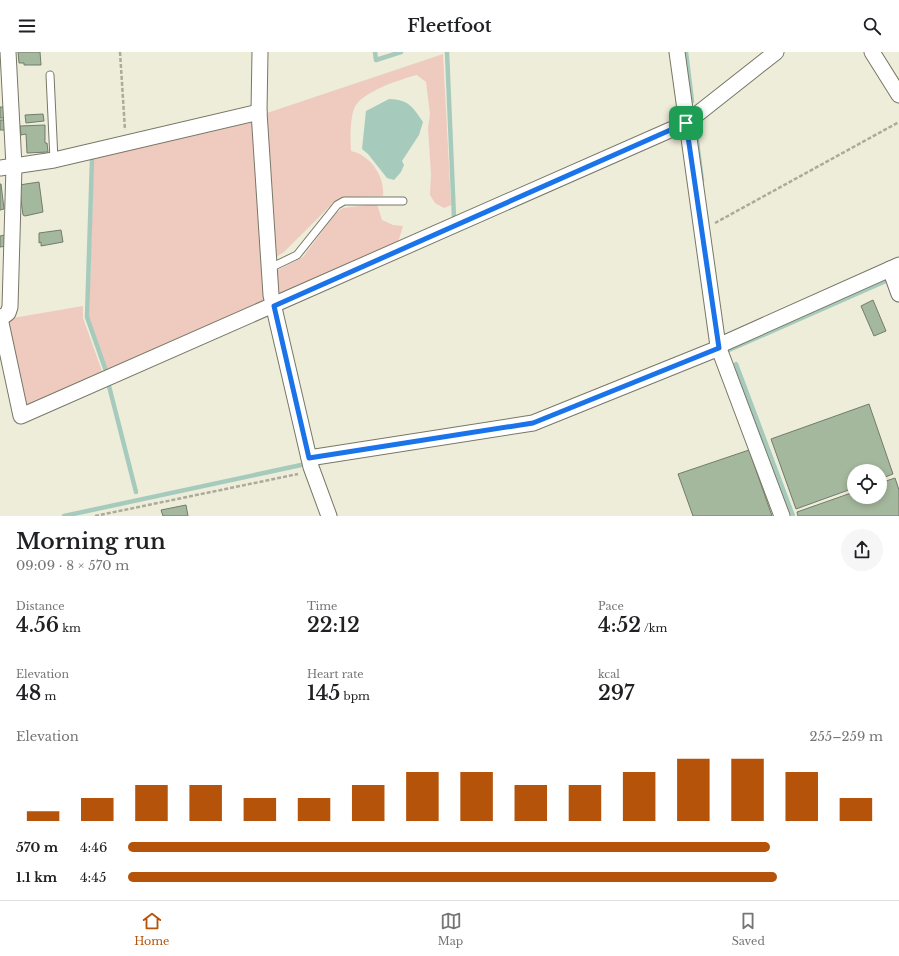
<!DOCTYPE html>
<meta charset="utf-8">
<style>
body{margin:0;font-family:"Libre Baskerville",serif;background:#f6f6f6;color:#202124;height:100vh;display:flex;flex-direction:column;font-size:15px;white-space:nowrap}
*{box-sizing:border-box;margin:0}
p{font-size:13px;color:#757577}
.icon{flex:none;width:22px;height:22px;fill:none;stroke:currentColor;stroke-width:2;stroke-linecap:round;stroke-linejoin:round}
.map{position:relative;height:464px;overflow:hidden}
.drawer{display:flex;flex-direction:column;background:#fff;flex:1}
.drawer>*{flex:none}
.controls{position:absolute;left:847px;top:412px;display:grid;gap:8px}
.controls a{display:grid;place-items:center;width:40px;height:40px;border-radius:50%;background:#fff;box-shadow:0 2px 6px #0003;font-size:20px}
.pin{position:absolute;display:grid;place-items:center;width:34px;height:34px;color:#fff;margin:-17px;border-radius:8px;box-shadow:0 2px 6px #0006}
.round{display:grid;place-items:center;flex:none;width:42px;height:42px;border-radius:21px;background:#f6f6f6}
.summary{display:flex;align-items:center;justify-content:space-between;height:68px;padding:0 16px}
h1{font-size:22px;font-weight:600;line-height:30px}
.figures{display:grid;grid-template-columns:repeat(3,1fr);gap:6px;height:68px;padding:4px 16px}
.figures div{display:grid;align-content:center}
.figures b{font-size:20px;font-weight:600}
.figures small{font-size:11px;font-weight:400}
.figures p{font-size:11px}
.chart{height:112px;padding:8px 16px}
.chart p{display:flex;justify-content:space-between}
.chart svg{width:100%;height:72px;margin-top:4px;stroke:#b45309;stroke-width:6}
ul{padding:0 16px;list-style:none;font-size:13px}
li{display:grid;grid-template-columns:64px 48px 1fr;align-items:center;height:30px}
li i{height:10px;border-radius:5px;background:#b45309}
header{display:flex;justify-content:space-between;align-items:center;height:52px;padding:0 16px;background:#fff;font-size:18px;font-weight:600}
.dock{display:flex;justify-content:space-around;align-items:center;height:56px;border-top:1px solid #e0e0e0;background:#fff;font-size:11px;color:#757577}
.dock a{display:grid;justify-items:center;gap:2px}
.dock .current{color:#b45309}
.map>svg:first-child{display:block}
.green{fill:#eecabf}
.water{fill:#a6cbbd}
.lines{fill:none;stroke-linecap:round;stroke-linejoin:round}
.stream{stroke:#a6cbbd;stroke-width:4.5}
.building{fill:#a4b89d;stroke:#727c6e}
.service-casing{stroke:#787767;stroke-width:9}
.minor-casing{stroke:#787767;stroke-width:17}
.path{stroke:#abaa9b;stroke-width:2.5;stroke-dasharray:4 2;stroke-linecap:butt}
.service{stroke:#fff;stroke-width:7}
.minor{stroke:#fff;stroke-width:15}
.route-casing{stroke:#fff;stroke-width:8}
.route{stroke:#1a73e8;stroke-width:5}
</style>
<header><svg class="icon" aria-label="menu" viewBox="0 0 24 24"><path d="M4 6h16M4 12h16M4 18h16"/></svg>Fleetfoot<svg class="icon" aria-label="search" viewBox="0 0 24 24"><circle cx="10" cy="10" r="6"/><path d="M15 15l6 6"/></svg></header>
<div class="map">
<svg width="899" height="464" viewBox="0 0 899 464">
<rect width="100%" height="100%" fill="#eeedda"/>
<g class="green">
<path d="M443,2L451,153L444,156L435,151L430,143L431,122L428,76L430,62L426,30L417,23C401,27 365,39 356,53C350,61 350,88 351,99C370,103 385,124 383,144L344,145L334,150L284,200L276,205L267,61Z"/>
<path d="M249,67L253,69L265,247L262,252L108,319L89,265L94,103Z"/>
<path d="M377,152L382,168L393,173L403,174L398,190L277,243L276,219L303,205L335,162L343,156Z"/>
<path d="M83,254V266L103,322L28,355L25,354L7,267Z"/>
</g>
<path class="water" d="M389,47C409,48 412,54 423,70L419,83L402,109L404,113L401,120L394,128L387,126L368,102L362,97L366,59Z"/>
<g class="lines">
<g class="stream">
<path d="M375,0L376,8L401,0"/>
<path d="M447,0L454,166"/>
<path d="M686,0L692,49"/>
<path d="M695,73L702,129"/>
<path d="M92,107L87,265L106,319"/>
<path d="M729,298L888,228"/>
<path d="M736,312L793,464"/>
<path d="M109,334L136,440"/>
<path d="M64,464L301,413"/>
</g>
</g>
<g class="building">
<path d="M18,0H40L41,13H24V11H19Z"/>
<path d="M0,55H6L7,66H0Z"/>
<path d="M43,62L44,69L26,71L25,63Z"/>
<path d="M0,68H6L7,78H0Z"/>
<path d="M45,73V91H47L48,100L27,101L26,82L21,83L20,74Z"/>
<path d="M39,130L43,160L25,164L23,163L19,133Z"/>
<path d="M1,132L4,157L0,158V132Z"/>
<path d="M61,178L63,190L41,194V190L39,191V181Z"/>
<path d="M5,183L7,194L0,195V184Z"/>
<path d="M873,248L886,279L874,284L861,254Z"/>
<path d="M869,352L893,422L880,427V419H854V436L796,457L771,387Z"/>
<path d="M749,398L772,464H693L678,422Z"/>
<path d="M895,426L899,438V464H798L797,460L854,440V445H880V431Z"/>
<path d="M186,453L188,464H163L161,458Z"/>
</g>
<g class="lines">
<g class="service-casing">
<g id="service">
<path d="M50,23L54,108"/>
<path d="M270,216L297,203L337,153L344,149H403"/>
</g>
</g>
<g class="minor-casing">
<g id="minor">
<path d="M260,0L259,60L271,243L311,415L329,464"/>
<path d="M677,0L718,294L782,464"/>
<path d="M872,0L899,43"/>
<path d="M0,116L54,108L259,60"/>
<path d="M890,217L899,242"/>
<path d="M0,266L21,364L686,71L776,0"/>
<path d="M1,266L8,261L10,255L14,114L8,0"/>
<path d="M718,294L899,213"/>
<path d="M309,406L533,371L719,296"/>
</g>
</g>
<g class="path">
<path d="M120,0L125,78"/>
<path d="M715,171L899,70"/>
<path d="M95,464L298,422"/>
</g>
<use href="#service" class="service"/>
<use href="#minor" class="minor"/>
</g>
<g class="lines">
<g class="route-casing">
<path id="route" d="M686,71L719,296L533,371L309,406L274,254Z"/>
</g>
<use href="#route" class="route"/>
</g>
</svg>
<div class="controls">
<a><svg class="icon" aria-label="locate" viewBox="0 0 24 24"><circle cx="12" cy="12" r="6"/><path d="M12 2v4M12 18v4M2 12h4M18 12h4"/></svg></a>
</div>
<div class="pin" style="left:686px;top:71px;background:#1e9e55"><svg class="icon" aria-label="arrive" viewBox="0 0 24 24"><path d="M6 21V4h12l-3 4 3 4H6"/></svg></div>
</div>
<section class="drawer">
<div class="summary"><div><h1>Morning run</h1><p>09:09 · 8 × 570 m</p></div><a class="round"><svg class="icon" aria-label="share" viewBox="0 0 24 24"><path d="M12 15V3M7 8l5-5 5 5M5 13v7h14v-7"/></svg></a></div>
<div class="figures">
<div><p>Distance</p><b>4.56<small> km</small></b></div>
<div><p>Time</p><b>22:12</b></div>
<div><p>Pace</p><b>4:52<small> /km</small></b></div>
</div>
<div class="figures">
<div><p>Elevation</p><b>48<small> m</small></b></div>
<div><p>Heart rate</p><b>145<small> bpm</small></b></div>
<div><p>kcal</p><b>297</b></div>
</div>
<div class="chart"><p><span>Elevation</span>255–259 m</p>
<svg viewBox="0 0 160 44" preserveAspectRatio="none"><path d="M5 44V38M15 44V30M25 44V22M35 44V22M45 44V30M55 44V30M65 44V22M75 44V14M85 44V14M95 44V22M105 44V22M115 44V14M125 44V6M135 44V6M145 44V14M155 44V30"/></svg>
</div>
<ul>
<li><b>570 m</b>4:46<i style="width:85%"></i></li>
<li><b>1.1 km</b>4:45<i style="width:86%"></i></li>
</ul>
</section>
<nav class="dock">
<a class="current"><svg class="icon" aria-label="home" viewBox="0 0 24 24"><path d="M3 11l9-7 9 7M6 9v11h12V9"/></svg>Home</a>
<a><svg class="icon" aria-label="map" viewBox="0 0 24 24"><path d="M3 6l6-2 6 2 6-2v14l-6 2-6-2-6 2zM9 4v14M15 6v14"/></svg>Map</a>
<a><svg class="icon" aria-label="saved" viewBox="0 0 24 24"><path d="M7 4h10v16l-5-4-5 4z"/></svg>Saved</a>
</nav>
